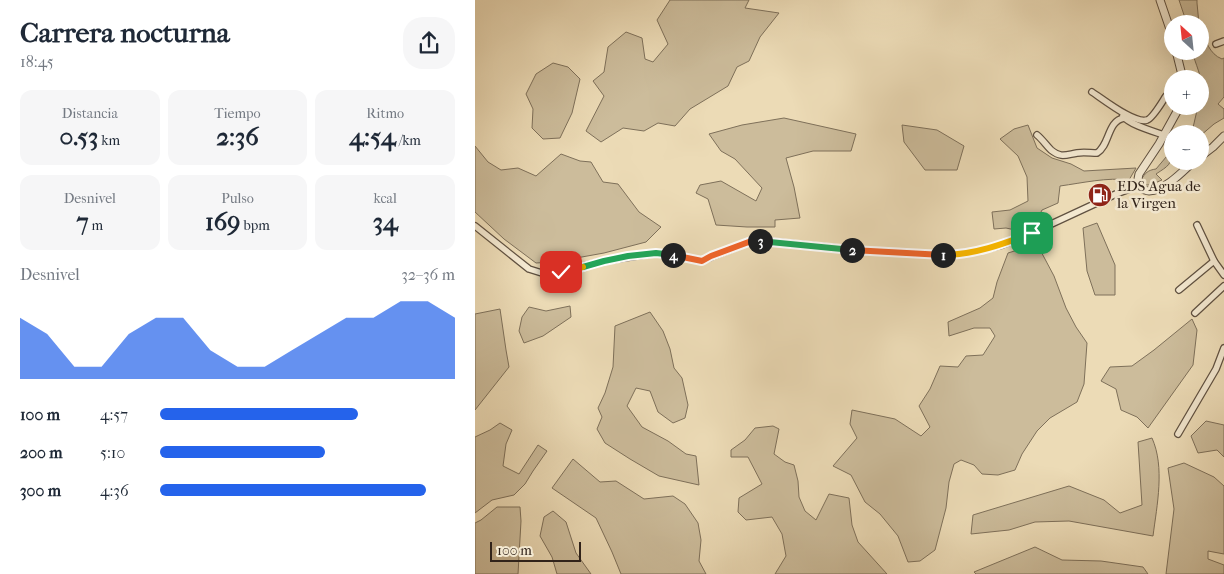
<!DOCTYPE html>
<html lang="es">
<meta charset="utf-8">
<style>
body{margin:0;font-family:"IM FELL French Canon",serif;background:#f6f6f7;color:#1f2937;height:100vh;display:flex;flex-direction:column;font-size:19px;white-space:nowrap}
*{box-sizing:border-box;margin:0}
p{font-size:16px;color:#747a83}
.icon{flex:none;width:28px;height:28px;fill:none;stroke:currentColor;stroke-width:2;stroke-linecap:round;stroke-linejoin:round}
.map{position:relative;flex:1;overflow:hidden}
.drawer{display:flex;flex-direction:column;background:#fff;width:475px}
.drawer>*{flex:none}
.needle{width:32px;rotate:333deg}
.fabs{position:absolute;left:689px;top:15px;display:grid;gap:10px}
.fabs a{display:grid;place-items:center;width:45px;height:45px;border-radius:50%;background:#fff;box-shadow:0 5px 20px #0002;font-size:25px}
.scale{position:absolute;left:15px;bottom:12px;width:91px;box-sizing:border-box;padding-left:5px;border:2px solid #31231a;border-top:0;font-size:14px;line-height:18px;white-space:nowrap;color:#31231a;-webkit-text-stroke:4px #f3e8d0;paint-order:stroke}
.pin{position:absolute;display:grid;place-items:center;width:42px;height:42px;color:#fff;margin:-21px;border-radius:10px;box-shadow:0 2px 8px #0006}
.km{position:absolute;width:25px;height:25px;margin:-12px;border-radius:50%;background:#222;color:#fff;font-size:14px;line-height:25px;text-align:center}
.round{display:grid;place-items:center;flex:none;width:52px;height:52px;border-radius:20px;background:#f6f6f7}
.head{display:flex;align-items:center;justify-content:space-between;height:85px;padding:0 20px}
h1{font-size:28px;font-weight:700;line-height:38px}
.figures{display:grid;grid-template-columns:repeat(3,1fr);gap:8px;height:85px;padding:5px 20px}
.figures div{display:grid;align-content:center;border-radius:12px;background:#f6f6f7;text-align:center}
.figures b{font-size:25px;font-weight:700}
.figures small{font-size:14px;font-weight:400}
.figures p{font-size:14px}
.chart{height:140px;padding:10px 20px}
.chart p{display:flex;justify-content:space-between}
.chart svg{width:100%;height:90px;margin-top:5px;fill:#2563eb;opacity:.7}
ul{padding:0 20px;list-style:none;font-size:16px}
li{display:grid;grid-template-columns:80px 60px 1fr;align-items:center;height:38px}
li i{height:12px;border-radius:6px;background:#2563eb}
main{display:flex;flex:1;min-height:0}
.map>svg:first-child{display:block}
.green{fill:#ccbc9b;stroke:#7e705a}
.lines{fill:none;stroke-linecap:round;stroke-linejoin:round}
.minor-casing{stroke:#605141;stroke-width:8}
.tertiary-casing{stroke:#605141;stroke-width:9}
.minor{stroke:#f3e8d0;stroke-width:5.5}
.tertiary{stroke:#f3e8d0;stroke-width:7}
.split-1-casing{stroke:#fff;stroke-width:10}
.split-2-casing{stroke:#fff;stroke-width:10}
.split-3-casing{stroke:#fff;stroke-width:10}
.split-4-casing{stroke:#fff;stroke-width:10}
.split-5-casing{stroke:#fff;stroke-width:10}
.split-6-casing{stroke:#fff;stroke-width:10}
.split-1{stroke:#f5b400;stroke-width:6}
.split-2{stroke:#f0652b;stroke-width:6}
.split-3{stroke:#22a559;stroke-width:6}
.split-4{stroke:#f0652b;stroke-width:6}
.split-5{stroke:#22a559;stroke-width:6}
.split-6{stroke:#f5b400;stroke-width:6}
.labels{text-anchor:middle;stroke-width:5;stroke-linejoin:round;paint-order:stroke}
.poi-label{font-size:15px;fill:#31231a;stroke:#f3e8d0;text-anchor:start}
</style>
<main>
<section class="drawer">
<div class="head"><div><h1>Carrera nocturna</h1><p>18:45</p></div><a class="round"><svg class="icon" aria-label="share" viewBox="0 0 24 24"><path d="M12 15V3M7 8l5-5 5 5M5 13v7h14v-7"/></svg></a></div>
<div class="figures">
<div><p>Distancia</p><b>0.53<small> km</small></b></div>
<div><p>Tiempo</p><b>2:36</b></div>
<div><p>Ritmo</p><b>4:54<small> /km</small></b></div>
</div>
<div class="figures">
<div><p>Desnivel</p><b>7<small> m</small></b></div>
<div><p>Pulso</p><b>169<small> bpm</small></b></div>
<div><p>kcal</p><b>34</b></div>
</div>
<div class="chart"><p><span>Desnivel</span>32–36 m</p>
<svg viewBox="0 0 160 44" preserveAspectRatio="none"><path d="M0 44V14L10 22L20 38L30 38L40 22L50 14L60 14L70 30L80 38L90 38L100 30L110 22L120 14L130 14L140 6L150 6L160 14V44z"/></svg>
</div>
<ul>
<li><b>100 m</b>4:57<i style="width:67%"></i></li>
<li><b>200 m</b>5:10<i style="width:56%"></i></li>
<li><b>300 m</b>4:36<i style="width:90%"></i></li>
</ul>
</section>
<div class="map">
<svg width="749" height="574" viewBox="0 0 749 574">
<rect width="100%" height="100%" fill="#ecdbb6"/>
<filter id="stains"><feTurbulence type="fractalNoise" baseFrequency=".004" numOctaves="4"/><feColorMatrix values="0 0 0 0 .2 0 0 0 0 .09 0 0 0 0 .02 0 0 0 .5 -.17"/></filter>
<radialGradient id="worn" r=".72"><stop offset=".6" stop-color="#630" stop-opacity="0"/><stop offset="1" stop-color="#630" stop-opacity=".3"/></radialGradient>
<g class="green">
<path d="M195,0H274L270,8L304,13L285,37L274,61L262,67L253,86L215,109L200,126L183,123L169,131L148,128L126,142L111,131L129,96L118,81L129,72L133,47L151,32L167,38L170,59L178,62L193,44L182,20Z"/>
<path d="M704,0H722V3L724,24H712Z"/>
<path d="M725,29C731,40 734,54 747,59L749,58V97L743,104L749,109V118L739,124L725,136V134H716L717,132L723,106H725C725,101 727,96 727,90C728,79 720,63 717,51H725Z"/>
<path d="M78,63L93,67L105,79L97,113L85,138L68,139L57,128L58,109L51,94L61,74Z"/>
<path d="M309,118L381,134L376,151H338L311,158L319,187L325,218L300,220V227H272L241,225L233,199L221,193L225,185L246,181L281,201L287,188L260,159L246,151L234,134L267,125Z"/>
<path d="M427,125L462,130L489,146L482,170H450L429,142Z"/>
<path d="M553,125L562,148L577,158L596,164L609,171L661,168L654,180C633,177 607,183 585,186L583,203L567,210L561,222L540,230L531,228L519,229L517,212L535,210L553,201L552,177L543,156L525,139L539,129Z"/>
<path d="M0,146L13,162L26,170L43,168L61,176L86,154L105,161L116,162L128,182L143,184L164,212L186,227L171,242L129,253L79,262L61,263L29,239L0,212Z"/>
<path d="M697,150C697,165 693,166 681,174L687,180L675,185H668L666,180C670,173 673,170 681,169Z"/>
<path d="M622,223L640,265V295H620L612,271L608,228Z"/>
<path d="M562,244L579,276L591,308L601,327L612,343L609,384L602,402L575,418L562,431L547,454L540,470L523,475L507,474L499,465L486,460L479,464L474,482L471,508L460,550L445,561L433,562L423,536L405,514L390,502L376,475L358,466L382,438L375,424L377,410L420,419L446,436L455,427L444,406L455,389L465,366L483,367L491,356L508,355L520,336L515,328H499L474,336L473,322L505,308L518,298L522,282L533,253Z"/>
<path d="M95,306L96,317L68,336L49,343L44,331L47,317L54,307L71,311Z"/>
<path d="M25,309L31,350L34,367L0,410V314Z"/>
<path d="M175,312L188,331L195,349L199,368L207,378L213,405L210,418L198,423L183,412L175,391L161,388L152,406L167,427L193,441L211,454L221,456L224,485L184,476L155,459L130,443L122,429L127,417L123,408L130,393L138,367L140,326Z"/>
<path d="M717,319L722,330L718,365L673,428L662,417L646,410L641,389L626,381L635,367L657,366L679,350Z"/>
<path d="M731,421L749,425V457L742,450L723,453L716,436Z"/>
<path d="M25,423L37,430L31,444L28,466L44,474L63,445L72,451L58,471L50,484L39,495L17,500L0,513V437L15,430Z"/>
<path d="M298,426L304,429L299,454L310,462L319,465L323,481L324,497L330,511L341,520L354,494L374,498L377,525L383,542L412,574H300L311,556L307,534L297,517L271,520L263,512L264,498L287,484L273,457H256V450L270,440L280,428Z"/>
<path d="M677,438C690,467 682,505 678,536L594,521L560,522L534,530L496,534L498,515L594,486L629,500L645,513L667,505L663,442Z"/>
<path d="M98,459L125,482L141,481L169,499L198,496L210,504L223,523L226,540L224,561L231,574H146L137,552L121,518L77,488Z"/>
<path d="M709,463L739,477L749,486V554L733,551V559L749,565V574H691L699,509L693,468Z"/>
<path d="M22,507H45L46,521L43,574H0V523L6,520Z"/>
<path d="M78,511L91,522L101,553L116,574H82L77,557L65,536L69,517Z"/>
<path d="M560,547L587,560L626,561L668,567L673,574H501L499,572Z"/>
</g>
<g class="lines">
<g class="minor-casing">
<g id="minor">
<path d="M741,44L749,41"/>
<path d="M617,92C628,99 659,124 672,120C678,118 687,102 691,96"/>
<path d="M648,116C655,125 677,131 689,135"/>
<path d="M562,135C567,139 571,145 576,150C586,158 590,155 602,153C608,152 616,153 622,153C635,145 632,121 649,118"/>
<path d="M722,225L739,261L749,275"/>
<path d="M0,226L54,269L70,274L85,272L129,261L181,253L218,259L227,261L236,257L279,240L392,251L471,255L498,252L527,245L557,233L641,194L663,186"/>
<path d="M704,290L739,261"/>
<path d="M720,313L749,286"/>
<path d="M703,434L741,369L749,348"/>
</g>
</g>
<g class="tertiary-casing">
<g id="tertiary">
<path d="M685,0L698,38"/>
<path d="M701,51L708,79"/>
<path d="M705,106L684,144L664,174L663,179V186C666,188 670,191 674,191C691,190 708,171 719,161"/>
<path d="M725,157L738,147L749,136"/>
</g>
</g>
<use href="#minor" class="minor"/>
<use href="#tertiary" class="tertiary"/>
</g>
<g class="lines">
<g class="split-1-casing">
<path id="split-1" d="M468,255C499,255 528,244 557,233"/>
</g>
<g class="split-2-casing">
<path id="split-2" d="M377,250L468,255"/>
</g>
<g class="split-3-casing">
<path id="split-3" d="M285,241L377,250"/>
</g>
<g class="split-4-casing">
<path id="split-4" d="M198,255L227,261L236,256L279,240L285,241"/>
</g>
<g class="split-5-casing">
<path id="split-5" d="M108,267L129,261L153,256L181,253L198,255"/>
</g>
<g class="split-6-casing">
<path id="split-6" d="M86,272L108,267"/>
</g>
<use href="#split-1" class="split-1"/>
<use href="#split-2" class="split-2"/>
<use href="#split-3" class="split-3"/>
<use href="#split-4" class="split-4"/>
<use href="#split-5" class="split-5"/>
<use href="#split-6" class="split-6"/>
</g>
<defs>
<g id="fuel-disc" transform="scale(1.25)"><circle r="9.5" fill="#8f2418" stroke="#f3e8d0"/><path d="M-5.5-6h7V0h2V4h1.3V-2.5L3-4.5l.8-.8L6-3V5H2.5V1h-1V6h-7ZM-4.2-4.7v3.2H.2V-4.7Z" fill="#fff"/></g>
</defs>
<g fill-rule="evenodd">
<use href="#fuel-disc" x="625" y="195"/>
</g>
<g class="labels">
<g class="poi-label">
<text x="642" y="191">EDS Agua de<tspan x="642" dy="17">la Virgen</tspan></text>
</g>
</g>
<rect width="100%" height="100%" filter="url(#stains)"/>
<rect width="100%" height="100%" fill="url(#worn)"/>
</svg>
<div class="fabs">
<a><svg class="needle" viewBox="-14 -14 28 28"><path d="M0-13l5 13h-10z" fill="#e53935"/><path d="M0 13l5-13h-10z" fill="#747a83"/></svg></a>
<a>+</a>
<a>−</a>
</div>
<div class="scale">100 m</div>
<div class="pin" style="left:557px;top:233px;background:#1e9e55"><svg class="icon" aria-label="arrive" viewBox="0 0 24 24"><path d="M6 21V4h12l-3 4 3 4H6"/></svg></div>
<div class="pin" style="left:86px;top:272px;background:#d93025"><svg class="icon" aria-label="check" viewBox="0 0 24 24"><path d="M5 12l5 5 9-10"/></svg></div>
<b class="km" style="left:468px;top:255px">1</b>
<b class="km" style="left:377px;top:250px">2</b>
<b class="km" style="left:285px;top:241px">3</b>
<b class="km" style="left:198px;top:255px">4</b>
</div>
</main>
